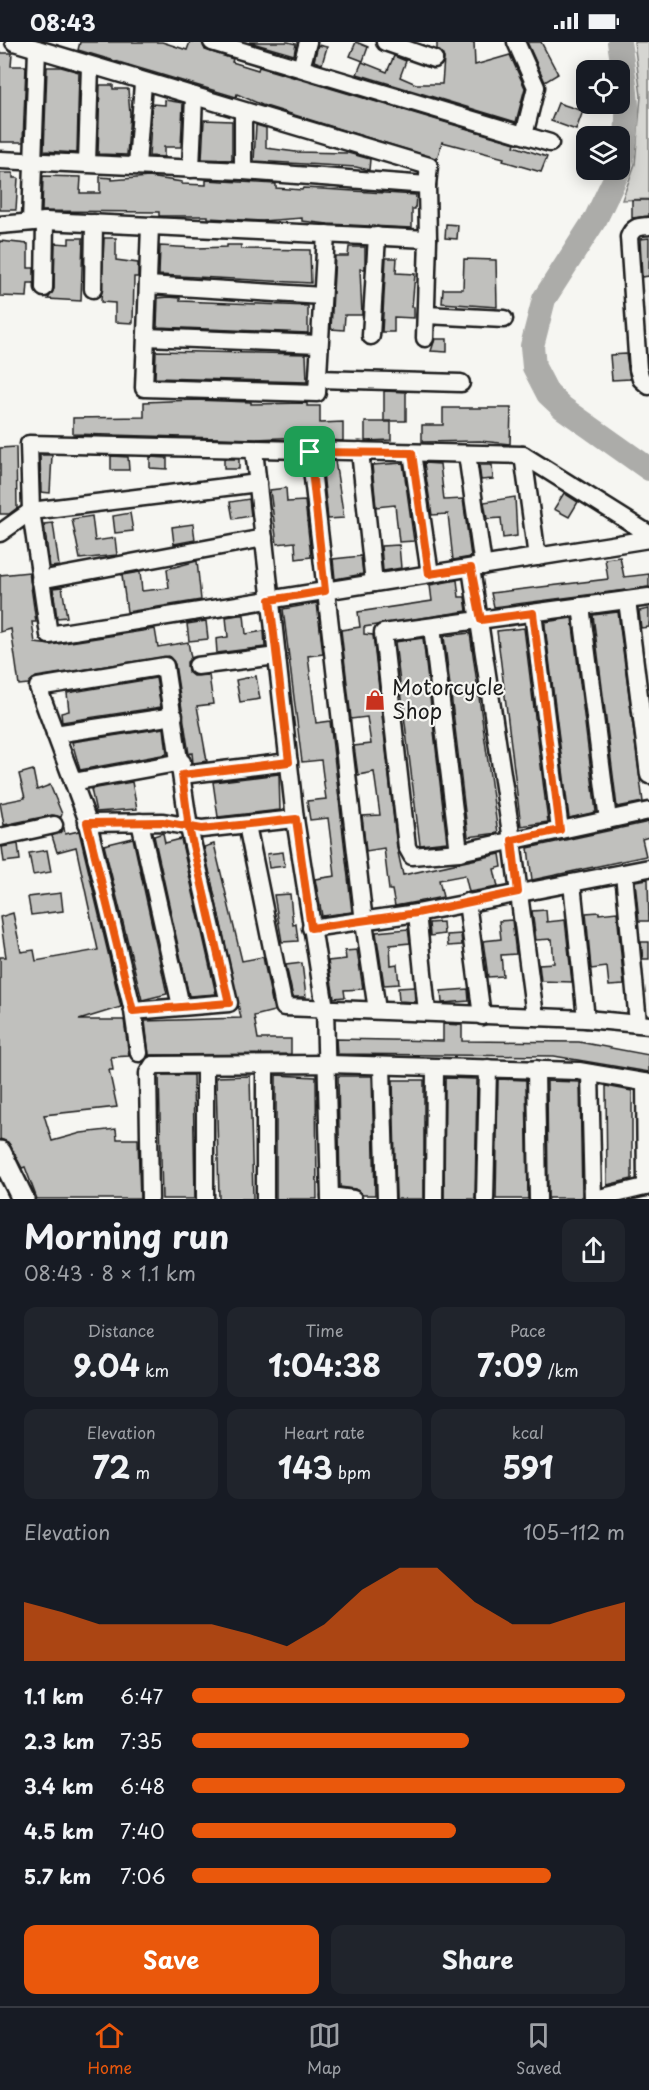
<!DOCTYPE html>
<meta charset="utf-8">
<style>
body{margin:0;font-family:"Playpen Sans",sans-serif;background:#20242c;color:#f1f3f6;height:100vh;display:flex;flex-direction:column;font-size:22px;white-space:nowrap}
*{box-sizing:border-box;margin:0}
p{font-size:20px;color:#9ea1a6}
.icon{flex:none;width:33px;height:33px;fill:none;stroke:currentColor;stroke-width:2;stroke-linecap:round;stroke-linejoin:round}
.map{position:relative;height:1157px;overflow:hidden}
.side{display:flex;flex-direction:column;background:#171b24;flex:1}
.side>*{flex:none}
.buttons{position:absolute;left:576px;top:18px;display:grid;gap:12px}
.buttons a{display:grid;place-items:center;width:54px;height:54px;border-radius:12px;background:#171b24;box-shadow:0 3px 15px #0003;font-size:30px}
.pin{position:absolute;display:grid;place-items:center;width:51px;height:51px;color:#fff;margin:-26px;border-radius:12px;box-shadow:0 3px 9px #0006}
.round{display:grid;place-items:center;flex:none;width:63px;height:63px;border-radius:12px;background:#20242c}
.headline{display:flex;align-items:center;justify-content:space-between;height:102px;padding:0 24px}
h1{font-size:33px;font-weight:700;line-height:45px}
.stats{display:grid;grid-template-columns:repeat(3,1fr);gap:9px;height:102px;padding:6px 24px}
.stats div{display:grid;align-content:center;border-radius:12px;background:#20242c;text-align:center}
.stats b{font-size:30px;font-weight:700}
.stats small{font-size:16px;font-weight:400}
.stats p{font-size:16px}
.chart{height:168px;padding:12px 24px}
.chart p{display:flex;justify-content:space-between}
.chart svg{width:100%;height:108px;margin-top:6px;fill:#ea580c;opacity:.7}
.action{display:flex;gap:12px;margin-top:auto;padding:12px 24px}
.action a{flex:1;height:69px;border-radius:12px;background:#ea580c;color:#fff;font-size:24px;font-weight:700;line-height:69px;text-align:center}
.action a+a{background:#20242c;color:#f1f3f6}
ul{padding:0 24px;list-style:none;font-size:20px}
li{display:grid;grid-template-columns:96px 72px 1fr;align-items:center;height:45px}
li i{height:15px;border-radius:8px;background:#ea580c}
.status{display:flex;justify-content:space-between;align-items:center;height:42px;padding:0 30px;background:#171b24;direction:ltr}
.status svg{height:16px;fill:currentColor}
.menu{display:flex;justify-content:space-around;align-items:center;height:84px;border-top:2px solid #363941;background:#171b24;font-size:16px;color:#9ea1a6}
.menu a{display:grid;justify-items:center;gap:3px}
.menu .active{color:#ea580c}
.map>svg:first-child{display:block}
.green{fill:#d6d6d2;stroke:#797977;stroke-width:1.5}
.lines{fill:none;stroke-linecap:round;stroke-linejoin:round}
.stream{stroke:#727271;stroke-width:4}
.river{stroke:#acaca9;stroke-width:24}
.building{fill:#c0c0bd;stroke:#1c1c1c;stroke-width:1.5}
.minor-casing{stroke:#1c1c1c;stroke-width:21}
.major-casing{stroke:#1c1c1c;stroke-width:26}
.minor{stroke:#f6f6f2;stroke-width:16}
.major{stroke:#f6f6f2;stroke-width:21}
.route-casing{stroke:#fff;stroke-width:12}
.route{stroke:#ea580c;stroke-width:8}
.labels{text-anchor:middle;stroke-width:4.5;stroke-linejoin:round;paint-order:stroke}
.poi-label{font-size:21px;fill:#1c1c1c;stroke:#f6f6f2;text-anchor:start}
</style>
<div class="status"><b>08:43</b><svg viewBox="0 0 49 12"><path d="M0 12V9h3v3zM5 12V6h3v6zM10 12V3h3v9zM15 12V0h3v12zM26 1h20v11H26zM47 4h2v5h-2z"/></svg></div>
<div class="map">
<svg width="649" height="1157" viewBox="0 0 649 1157">
<rect width="100%" height="100%" fill="#f6f6f2"/>
<filter id="ink" filterUnits="userSpaceOnUse"><feTurbulence type="fractalNoise" baseFrequency=".0167" numOctaves="2"/><feDisplacementMap in="SourceGraphic" scale="12" xChannelSelector="R" yChannelSelector="G"/><feConvolveMatrix kernelMatrix="1 2 1 2 8 2 1 2 1" color-interpolation-filters="sRGB"/></filter>
<g filter="url(#ink)">
<path class="green" d="M634,0H649V157L622,158L635,122L641,54Z"/>
<g class="lines">
<path class="stream" d="M0,1137L10,1154"/>
<g class="river">
<path d="M619,0C627,50 632,77 620,127"/>
<path d="M619,128L596,176L544,257L532,304L534,325L548,352L563,366L649,427"/>
</g>
</g>
<g class="building">
<path d="M80,0H162L187,8L190,0H202L205,8L233,17L232,20L258,28L259,25L515,101L514,104L547,115L541,130L503,119L504,116L442,100L437,117L262,63L237,52L236,55L78,8Z"/>
<path d="M249,0H288L296,2L294,13Z"/>
<path d="M356,0L368,5L363,19L350,14Z"/>
<path d="M437,0H474L475,23L510,13L525,46L516,80L357,32L362,20L387,30L394,14L406,19L400,35L416,42H442L444,16L437,7Z"/>
<path d="M527,0H541L558,32L545,40Z"/>
<path d="M318,3L327,5L322,22L314,19Z"/>
<path d="M0,11H12L11,24H26L23,100H0Z"/>
<path d="M47,25H61L79,30L77,111L44,109Z"/>
<path d="M100,43H113V47H128L130,72L127,113L98,112Z"/>
<path d="M165,58L183,61L181,105H164V115L149,114L152,62L165,63Z"/>
<path d="M558,61L583,69L576,88L551,79Z"/>
<path d="M204,78L232,79V118L202,117Z"/>
<path d="M256,83L266,86V106L296,110L348,111L370,117L369,128L356,125L254,119Z"/>
<path d="M0,131H13V136H18L16,168H0Z"/>
<path d="M43,134L81,135L80,151H100V135L112,136V138L149,135L182,140V142L206,143V138L276,142V146L302,148L303,146L323,147L416,153L415,167H412V186L328,182L302,179V176L262,179L208,176V174H159V170L42,169Z"/>
<path d="M632,158H649V174L632,176Z"/>
<path d="M446,182L458,183L457,197L445,196Z"/>
<path d="M69,196H83L81,259L48,257L54,247L55,201L69,202Z"/>
<path d="M104,196H116V218L138,221V235H134L133,281L115,280V261L101,260Z"/>
<path d="M649,196V234L642,235L640,197Z"/>
<path d="M0,199L28,202V226H34V241H28L27,255L0,254Z"/>
<path d="M227,203H241V207L310,208L311,241L159,233L160,204L197,206L227,205Z"/>
<path d="M349,205H365V227H360L362,273H345L344,288L331,287L335,214H348Z"/>
<path d="M386,216H397L396,231L415,232L412,265H414V276L394,275V290H382Z"/>
<path d="M464,217L496,218L497,265L442,261L443,247H463Z"/>
<path d="M169,255L180,256V259L308,264V291L157,285L158,256Z"/>
<path d="M435,297H447V310L431,309Z"/>
<path d="M156,309L306,312L307,340L155,336Z"/>
<path d="M626,312L630,337L612,338L610,313Z"/>
<path d="M384,349L406,350V379H384Z"/>
<path d="M194,358L251,360V362L307,361V364H320V381L343,380V399L329,398V394L256,397L73,392V376L144,375V360Z"/>
<path d="M443,366H511L510,402L480,399L422,400V383H443Z"/>
<path d="M365,380H391V398L365,399Z"/>
<path d="M16,405L17,466L9,472H0V406Z"/>
<path d="M40,413H52L50,451L41,450Z"/>
<path d="M111,414L128,415L129,428H111Z"/>
<path d="M150,415L167,416V427L150,426Z"/>
<rect x="224" y="417" width="15" height="10"/>
<path d="M335,419L344,476L328,477L322,421Z"/>
<path d="M403,421L414,499L399,500L395,463L376,465L372,423Z"/>
<path d="M424,421L440,422L444,458L463,457L471,515L453,518L448,472L432,473Z"/>
<path d="M479,423H492L493,437L481,438Z"/>
<path d="M286,446L287,460L305,459L311,515L296,517L295,500L277,502L270,448Z"/>
<path d="M564,451L578,460L569,475L554,467Z"/>
<path d="M515,455L517,494L503,496L501,476L487,477L484,460Z"/>
<path d="M249,457L251,474L233,477L230,460Z"/>
<path d="M130,471L133,489L115,491L113,474Z"/>
<path d="M92,474L95,499L115,496L117,513L80,517L72,477Z"/>
<path d="M53,481L59,524L50,525L44,482Z"/>
<path d="M193,482L195,498L174,502L172,485Z"/>
<path d="M399,503L401,526L383,529L381,504Z"/>
<path d="M361,514L363,532L335,537L333,517Z"/>
<path d="M620,515L624,535L649,532V545L494,565L491,551L608,537L605,517Z"/>
<path d="M197,519L201,558L127,570L122,533L140,530L142,549L169,546L167,527Z"/>
<path d="M29,530L36,580H32L35,601L51,603L155,587L158,605L188,600L191,616L187,620L188,630L193,634L209,633L213,662L197,664L207,719L193,721L192,711L189,712L175,622L169,614L36,635L28,642L19,643L11,587L0,590V533Z"/>
<path d="M457,538L459,555H465L467,569L364,585V592L373,593L397,806L403,833L500,812L502,825L494,827L498,845L469,850L465,833L439,838L443,855L395,864L392,848H389L384,806L366,809L362,774L380,773L374,730L358,733L354,704L371,702L367,675L351,677L341,588L360,585L358,570L432,559L430,543Z"/>
<path d="M62,545L67,575L57,576L53,546Z"/>
<path d="M317,561L323,612L308,614L316,681L330,679L352,870L322,874L315,837L335,834L333,816L328,776L310,778L307,759L326,757L325,750L321,718L302,720L283,567Z"/>
<path d="M649,567V585L641,586L639,569Z"/>
<path d="M618,570L643,760L617,765L593,573Z"/>
<path d="M239,573H244L246,592L264,589L265,605L217,611L216,597L228,595L226,575Z"/>
<path d="M572,576L596,770L569,776L545,584V580Z"/>
<path d="M206,579L208,597L189,599L187,582Z"/>
<path d="M524,586L548,780L521,784L497,589Z"/>
<path d="M470,591L498,791L468,795L444,594Z"/>
<path d="M423,596L447,800L420,803L395,600Z"/>
<path d="M256,634L260,657L240,660L236,638Z"/>
<path d="M156,636L161,665L62,680L61,671L69,669L67,651Z"/>
<path d="M164,686L167,712L80,728L72,700Z"/>
<path d="M33,728L37,748L50,743L62,772L61,775L52,773L4,783L0,761L25,756L19,732Z"/>
<path d="M279,732L280,768L218,775L213,740Z"/>
<path d="M132,740L137,767L96,770L91,747Z"/>
<path d="M649,780V795L642,797L646,814L532,838L528,806Z"/>
<path d="M64,786L65,792L79,789L121,965L79,978H124L129,1014L111,1015L113,1028H109L117,1065L44,1073L52,1099L81,1091L116,1087L117,1097H138L140,1157H37L25,1125L22,1126L8,1100L0,1097V915H6L0,875L13,871L21,910L34,908L36,919L98,908L76,805L57,810L52,794Z"/>
<path d="M163,791L165,801L181,797L216,952L189,954L154,794Z"/>
<path d="M133,796L167,952L142,958L104,803Z"/>
<path d="M18,802L20,818L4,820L2,805Z"/>
<path d="M214,802L242,919L263,915L274,969L254,974L258,997H291V1012L149,1013L145,979L241,976L204,805Z"/>
<path d="M47,808L51,830L33,833L29,811Z"/>
<path d="M283,810L285,824L269,826L267,812Z"/>
<path d="M648,837L649,879H639L635,839Z"/>
<path d="M61,851L63,869L31,873L28,855Z"/>
<path d="M290,852L293,883L296,882L298,899L282,900L274,853Z"/>
<path d="M546,868L547,880L565,878L572,940L541,939L539,922L554,921L552,897L536,898L532,869Z"/>
<path d="M599,870V872L617,870L624,943L609,944L607,925L591,927L586,871Z"/>
<path d="M512,878L516,912L501,913L503,934L488,935L483,899L501,897L499,879Z"/>
<path d="M443,880L444,892L430,894L429,881Z"/>
<path d="M408,887L410,901L390,903L391,923L397,922L399,942L384,943L376,890Z"/>
<path d="M461,892L462,903L448,904L447,893Z"/>
<path d="M641,900H649V917H643Z"/>
<path d="M357,908L363,947L344,948L345,955L334,956L328,919L346,917L345,909Z"/>
<path d="M302,921L306,955H293L286,923Z"/>
<path d="M414,945L415,960L399,959L398,946Z"/>
<path d="M468,947L469,959L442,961L441,949Z"/>
<path d="M443,982L462,983V999L579,1000L649,1013V1030L554,1014L337,1012L336,997L443,999Z"/>
<path d="M159,1033H193L195,1157H162Z"/>
<path d="M276,1033L316,1035L317,1157H276Z"/>
<path d="M250,1034L253,1157H219L216,1035Z"/>
<path d="M338,1034H372L375,1153H363L355,1147L340,1145Z"/>
<path d="M445,1036L477,1037L475,1157H444Z"/>
<path d="M498,1037L526,1038L528,1157H496Z"/>
<path d="M393,1038H424V1157H396Z"/>
<path d="M547,1039L580,1040L582,1156H548Z"/>
<path d="M606,1044L632,1049V1137L607,1143Z"/>
</g>
<g class="lines">
<g class="minor-casing">
<g id="minor">
<path d="M212,0L550,101"/>
<path d="M385,0L434,17"/>
<path d="M516,0L536,45L524,93"/>
<path d="M301,26L308,0"/>
<path d="M243,69V129"/>
<path d="M0,118L243,129L427,143L429,124L14,0"/>
<path d="M87,121L90,24"/>
<path d="M137,123L143,41"/>
<path d="M191,127L194,54"/>
<path d="M427,143L428,197"/>
<path d="M31,180L37,7"/>
<path d="M0,183L45,179L428,197L425,296"/>
<path d="M150,184L144,346L317,351L326,192"/>
<path d="M649,184C639,185 633,184 629,195L638,327L641,337L649,344"/>
<path d="M148,243L322,254"/>
<path d="M44,246L45,179"/>
<path d="M93,247L94,181"/>
<path d="M426,273L504,277"/>
<path d="M371,294L377,194"/>
<path d="M146,295L319,302"/>
<path d="M318,337L461,341"/>
<path d="M254,408L295,777L325,966L330,1157"/>
<path d="M360,409L374,541"/>
<path d="M310,410L364,880L377,968"/>
<path d="M412,411L430,532"/>
<path d="M467,412L483,524"/>
<path d="M523,413L537,515"/>
<path d="M0,491L31,469L258,441"/>
<path d="M649,492L523,413L29,402L31,469L49,593L649,497"/>
<path d="M471,526L512,798L535,974"/>
<path d="M40,538L264,496"/>
<path d="M649,555L383,591L407,805L412,814L459,810L649,769"/>
<path d="M627,558L649,733"/>
<path d="M581,564L608,778"/>
<path d="M533,571L560,788"/>
<path d="M432,585L459,810"/>
<path d="M197,624L277,614"/>
<path d="M55,692L174,674"/>
<path d="M182,733L289,720"/>
<path d="M73,740L182,720"/>
<path d="M140,780L181,964"/>
<path d="M87,781L163,780L202,787L295,777"/>
<path d="M247,783L284,965L586,977L649,983"/>
<path d="M0,795L54,783"/>
<path d="M624,831L638,981"/>
<path d="M572,841L586,977"/>
<path d="M467,860L482,974"/>
<path d="M417,871L427,970"/>
<path d="M311,886L417,871L649,826"/>
<path d="M133,969L229,961L189,786L165,624L38,645L87,777L133,969L139,1011"/>
<path d="M205,1023V1157"/>
<path d="M382,1024L386,1157"/>
<path d="M536,1027L538,1157"/>
<path d="M590,1031L593,1157"/>
<path d="M645,1040L646,1145"/>
<path d="M330,1154L353,1157"/>
<path d="M150,1157L148,1031L153,1023L328,1022L579,1029L649,1041"/>
<path d="M265,1157V1024"/>
<path d="M434,1157L435,1026"/>
<path d="M485,1157L488,1026"/>
<path d="M595,1157L649,1144"/>
</g>
</g>
<g class="major-casing">
<path id="major" d="M0,1110L23,1157"/>
</g>
<use href="#minor" class="minor"/>
<use href="#major" class="major"/>
</g>
</g>
<g class="lines" filter="url(#ink)">
<g class="route-casing">
<path id="route" d="M310,410L325,549L270,558L289,720L182,733L189,786L229,961L133,969L87,781L163,780L202,787L296,777L311,886L417,871L518,850L512,798L560,788L533,571L481,578L471,526L429,532L412,411L310,410"/>
</g>
<use href="#route" class="route"/>
</g>
<defs>
<g id="shop-bare" transform="scale(1.62)"><path d="M-5-2.5h2.3a2.7 3.5 0 0 1 5.4 0H5L5.5 6h-11ZM-1.5-2.5h3a1.5 2.3 0 0 0-3 0Z" fill="#c8321e" stroke="#f6f6f2" stroke-width="2.5" paint-order="stroke"/></g>
</defs>
<g fill-rule="evenodd">
<use href="#shop-bare" x="375" y="658"/>
</g>
<g class="labels">
<g class="poi-label">
<text x="392" y="653">Motorcycle<tspan x="392" dy="24">Shop</tspan></text>
</g>
</g>
</svg>
<div class="buttons">
<a><svg class="icon" aria-label="locate" viewBox="0 0 24 24"><circle cx="12" cy="12" r="6"/><path d="M12 2v4M12 18v4M2 12h4M18 12h4"/></svg></a>
<a><svg class="icon" aria-label="layers" viewBox="0 0 24 24"><path d="M12 4l9 5-9 5-9-5zM3 14l9 5 9-5"/></svg></a>
</div>
<div class="pin" style="left:310px;top:410px;background:#1e9e55"><svg class="icon" aria-label="arrive" viewBox="0 0 24 24"><path d="M6 21V4h12l-3 4 3 4H6"/></svg></div>
</div>
<section class="side">
<div class="headline"><div><h1>Morning run</h1><p>08:43 · 8 × 1.1 km</p></div><a class="round"><svg class="icon" aria-label="share" viewBox="0 0 24 24"><path d="M12 15V3M7 8l5-5 5 5M5 13v7h14v-7"/></svg></a></div>
<div class="stats">
<div><p>Distance</p><b>9.04<small> km</small></b></div>
<div><p>Time</p><b>1:04:38</b></div>
<div><p>Pace</p><b>7:09<small> /km</small></b></div>
</div>
<div class="stats">
<div><p>Elevation</p><b>72<small> m</small></b></div>
<div><p>Heart rate</p><b>143<small> bpm</small></b></div>
<div><p>kcal</p><b>591</b></div>
</div>
<div class="chart"><p><span>Elevation</span>105–112 m</p>
<svg viewBox="0 0 160 44" preserveAspectRatio="none"><path d="M0 44V20L10 24L20 29L30 29L40 29L50 29L60 33L70 38L80 29L90 15L100 6L110 6L120 20L130 29L140 29L150 24L160 20V44z"/></svg>
</div>
<ul>
<li><b>1.1 km</b>6:47<i style="width:100%"></i></li>
<li><b>2.3 km</b>7:35<i style="width:64%"></i></li>
<li><b>3.4 km</b>6:48<i style="width:100%"></i></li>
<li><b>4.5 km</b>7:40<i style="width:61%"></i></li>
<li><b>5.7 km</b>7:06<i style="width:83%"></i></li>
</ul>
<div class="action"><a>Save</a><a>Share</a></div>
</section>
<nav class="menu">
<a class="active"><svg class="icon" aria-label="home" viewBox="0 0 24 24"><path d="M3 11l9-7 9 7M6 9v11h12V9"/></svg>Home</a>
<a><svg class="icon" aria-label="map" viewBox="0 0 24 24"><path d="M3 6l6-2 6 2 6-2v14l-6 2-6-2-6 2zM9 4v14M15 6v14"/></svg>Map</a>
<a><svg class="icon" aria-label="saved" viewBox="0 0 24 24"><path d="M7 4h10v16l-5-4-5 4z"/></svg>Saved</a>
</nav>
